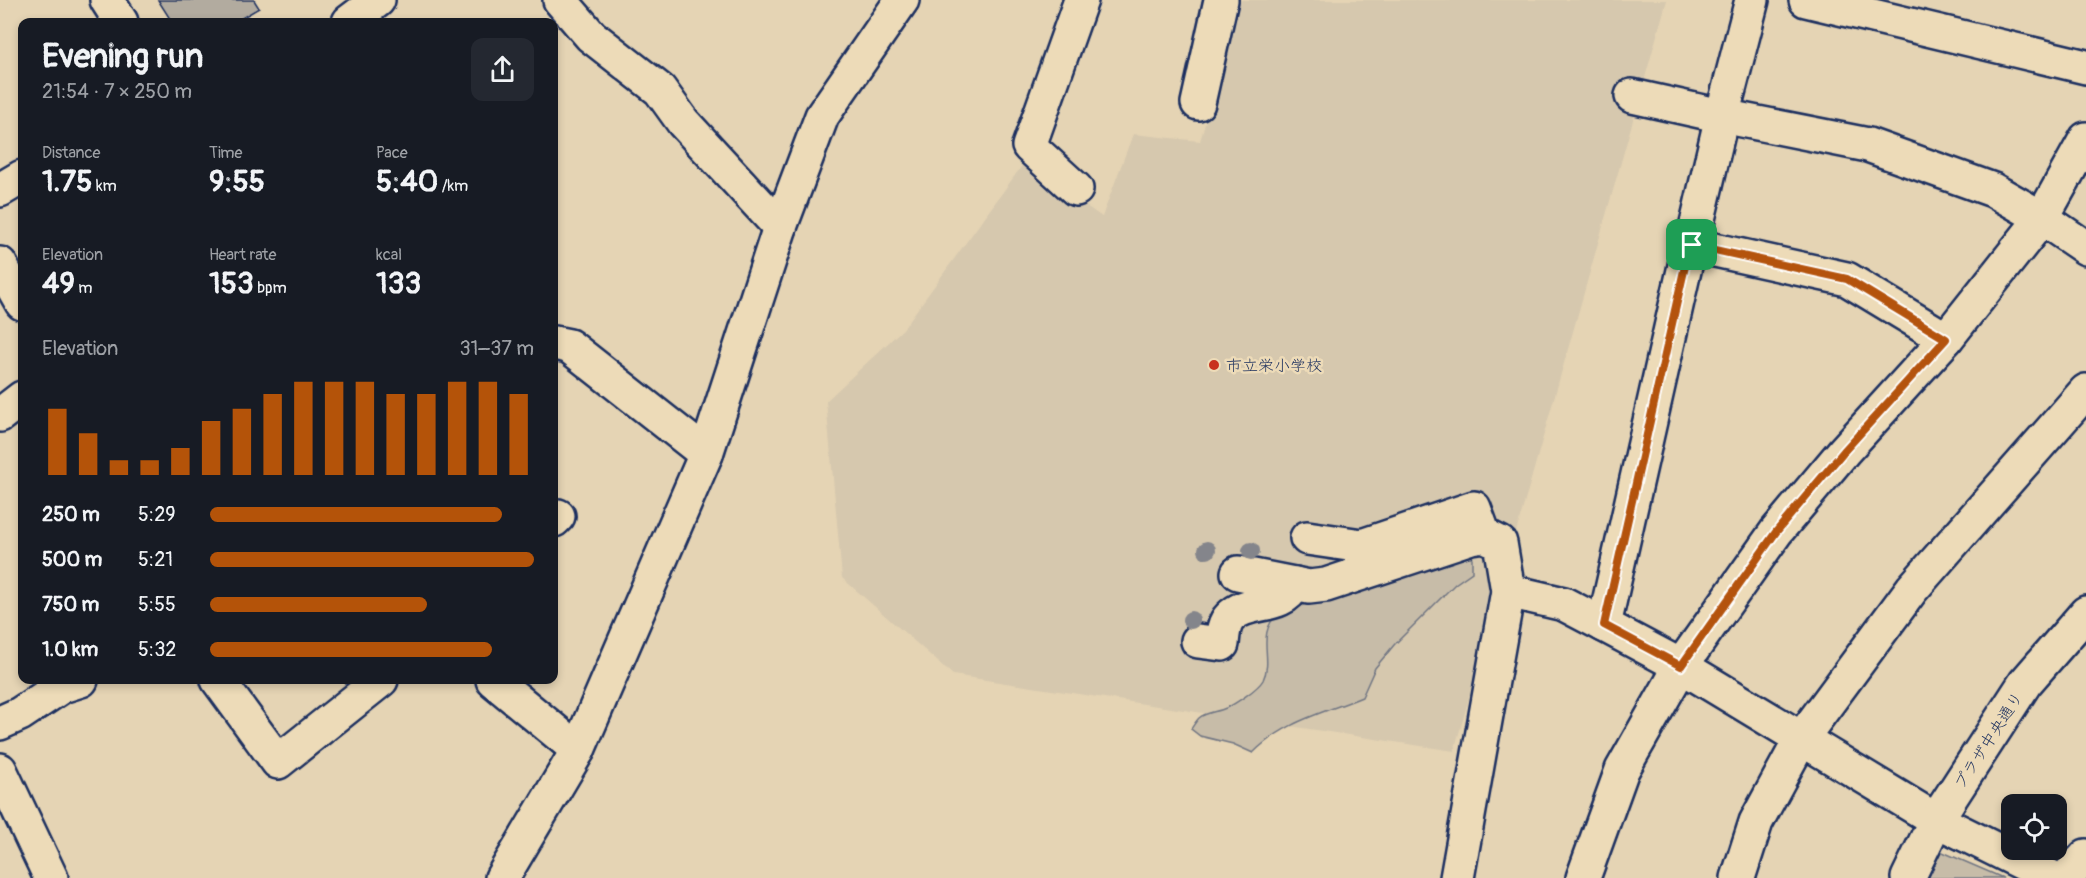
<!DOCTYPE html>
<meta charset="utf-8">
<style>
body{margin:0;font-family:Pangolin,"Klee One",sans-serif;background:#242831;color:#f1f3f6;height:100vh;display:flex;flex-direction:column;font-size:22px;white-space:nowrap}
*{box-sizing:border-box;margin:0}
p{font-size:20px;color:#9ea1a6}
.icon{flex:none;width:33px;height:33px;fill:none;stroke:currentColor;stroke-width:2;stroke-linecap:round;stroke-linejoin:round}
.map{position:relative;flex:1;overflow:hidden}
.panel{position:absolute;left:18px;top:18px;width:540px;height:666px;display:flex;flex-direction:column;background:#171b24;border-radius:12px;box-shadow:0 3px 9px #0003}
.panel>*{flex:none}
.fabs{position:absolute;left:2001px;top:794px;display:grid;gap:12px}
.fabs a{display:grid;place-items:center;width:66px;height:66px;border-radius:12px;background:#171b24;box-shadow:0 3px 9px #0003;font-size:30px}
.pin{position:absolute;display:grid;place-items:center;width:51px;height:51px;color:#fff;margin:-26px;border-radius:12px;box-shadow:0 3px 9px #0006}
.round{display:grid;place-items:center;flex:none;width:63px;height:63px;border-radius:12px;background:#242831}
.headline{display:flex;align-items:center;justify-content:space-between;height:102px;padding:0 24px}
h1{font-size:33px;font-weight:700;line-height:45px}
.metrics{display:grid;grid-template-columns:repeat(3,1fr);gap:9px;height:102px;padding:6px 24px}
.metrics div{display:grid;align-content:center}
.metrics b{font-size:30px;font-weight:700}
.metrics small{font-size:16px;font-weight:400}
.metrics p{font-size:16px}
.chart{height:168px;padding:12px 24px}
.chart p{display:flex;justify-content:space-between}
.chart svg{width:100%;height:108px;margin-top:6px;stroke:#b45309;stroke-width:6}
ul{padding:0 24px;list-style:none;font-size:20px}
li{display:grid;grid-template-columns:96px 72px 1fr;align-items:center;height:45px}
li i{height:15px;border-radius:8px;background:#b45309}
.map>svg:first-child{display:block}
.built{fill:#d6c8ae}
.green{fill:#c7bca8;stroke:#717683;stroke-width:1.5}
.building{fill:#b2ab9f;stroke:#1b2f5e;stroke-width:1.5}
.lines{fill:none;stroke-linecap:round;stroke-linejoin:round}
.minor-casing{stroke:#1b2f5e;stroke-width:38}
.minor{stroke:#eddbb8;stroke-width:33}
.tree{fill:#84858b}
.route-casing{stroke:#fff;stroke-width:12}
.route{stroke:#b45309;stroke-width:8}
.poi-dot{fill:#c8321e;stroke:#eddbb8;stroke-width:2}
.labels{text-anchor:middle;stroke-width:5;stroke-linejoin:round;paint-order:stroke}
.poi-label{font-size:16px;fill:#1b2f5e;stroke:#eddbb8;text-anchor:start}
.street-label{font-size:16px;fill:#1b2f5e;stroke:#eddbb8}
</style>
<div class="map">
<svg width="2086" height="878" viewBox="0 0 2086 878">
<rect width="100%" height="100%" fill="#e5d4b4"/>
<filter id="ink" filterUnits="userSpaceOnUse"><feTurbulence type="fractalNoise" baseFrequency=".0167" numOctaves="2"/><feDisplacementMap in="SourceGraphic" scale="12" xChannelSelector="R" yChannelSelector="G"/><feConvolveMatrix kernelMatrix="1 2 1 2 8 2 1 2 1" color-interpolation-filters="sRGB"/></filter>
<g filter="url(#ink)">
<path class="built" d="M1241,0H1667L1454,751L953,675L842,578L826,401L903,329L1024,163L1102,217L1133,134L1200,141Z"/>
<g class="green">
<path d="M1463,551L1472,558V572L1455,584L1394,645L1375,668L1362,697C1321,714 1285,721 1253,753L1233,744L1200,736L1191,729C1193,726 1196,721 1199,718C1206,712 1218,712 1226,708C1235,704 1258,689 1263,680C1274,657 1255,636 1278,613Z"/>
<path d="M1938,850L2003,878H1927Z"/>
</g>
<path class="building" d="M158,0H254L259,8L235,22H172Z"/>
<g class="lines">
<g class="minor-casing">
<g id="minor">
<path d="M107,0L121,22"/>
<path d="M560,0L591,36L660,90L683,122L780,227"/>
<path d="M1806,0L2086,67"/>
<path d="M349,22L378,0"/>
<path d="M1632,96L1722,116L1868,145L1993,190L2042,218L2086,248"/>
<path d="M1198,103L1221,0"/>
<path d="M1076,189L1029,146L1081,0"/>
<path d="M0,190L22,177"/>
<path d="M1692,245L1847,279L1946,339"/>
<path d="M0,264L22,303"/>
<path d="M554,343L569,346L706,454"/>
<path d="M0,415L22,398"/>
<path d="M554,520L558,516"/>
<path d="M1307,538L1362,546L1474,508L1484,535"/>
<path d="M1238,573L1309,587L1326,585L1471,537L1484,535L1500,543L1508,591L1457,878"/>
<path d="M1508,591L1564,604L1604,625L1681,666L1936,820L2053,878"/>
<path d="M1604,625L1685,266L1692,245L1722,116L1752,0"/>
<path d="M1198,641L1222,644C1223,635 1223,624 1230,617C1247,598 1282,611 1295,584"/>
<path d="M218,680L278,762L381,680"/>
<path d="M493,680L578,750"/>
<path d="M0,723L20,714L62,686L81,680"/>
<path d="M0,770L51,878"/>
<path d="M502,878L578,750L706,454L780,227L822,116L902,0"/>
<path d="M1583,878L1622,770L1681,666L1776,532L1844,451L1946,339L2042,218L2086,139"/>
<path d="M1738,878L1756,822L1801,739L1912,589L2086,391"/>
<path d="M1908,878L1936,820L2025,683L2086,613"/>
<path d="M2066,878L2086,856"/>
</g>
</g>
<use href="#minor" class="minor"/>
</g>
<g class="tree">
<circle cx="1207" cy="550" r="9"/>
<circle cx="1251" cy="551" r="9"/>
<circle cx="1191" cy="620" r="9"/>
</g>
</g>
<g class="lines" filter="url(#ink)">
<g class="route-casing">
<path id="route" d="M1692,245L1847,279L1946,339L1844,451L1776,532L1681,666L1604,625L1685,266Z"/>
</g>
<use href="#route" class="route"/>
</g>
<circle class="poi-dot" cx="1214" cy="365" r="6"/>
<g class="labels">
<g class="poi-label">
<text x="1226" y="371">市立栄小学校</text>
</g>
<g class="street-label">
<text transform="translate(1988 740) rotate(-57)" y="6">プラザ中央通り</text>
</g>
</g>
</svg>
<div class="fabs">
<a><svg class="icon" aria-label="locate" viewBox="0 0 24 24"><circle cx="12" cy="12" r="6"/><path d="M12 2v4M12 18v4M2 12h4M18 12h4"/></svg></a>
</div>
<div class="pin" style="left:1692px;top:245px;background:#1e9e55"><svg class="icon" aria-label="arrive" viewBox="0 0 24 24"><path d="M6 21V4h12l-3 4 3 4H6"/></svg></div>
<section class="panel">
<div class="headline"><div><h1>Evening run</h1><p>21:54 · 7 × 250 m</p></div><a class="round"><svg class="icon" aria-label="share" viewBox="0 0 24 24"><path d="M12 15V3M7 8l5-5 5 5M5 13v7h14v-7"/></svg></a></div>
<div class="metrics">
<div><p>Distance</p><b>1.75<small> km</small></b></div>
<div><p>Time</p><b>9:55</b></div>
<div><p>Pace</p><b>5:40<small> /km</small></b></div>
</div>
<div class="metrics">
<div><p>Elevation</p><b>49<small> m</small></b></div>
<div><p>Heart rate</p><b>153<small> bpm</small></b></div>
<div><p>kcal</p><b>133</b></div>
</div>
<div class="chart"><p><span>Elevation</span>31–37 m</p>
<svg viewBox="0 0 160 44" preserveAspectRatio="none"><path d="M5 44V17M15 44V27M25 44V38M35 44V38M45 44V33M55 44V22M65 44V17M75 44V11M85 44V6M95 44V6M105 44V6M115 44V11M125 44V11M135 44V6M145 44V6M155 44V11"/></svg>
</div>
<ul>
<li><b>250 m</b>5:29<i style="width:90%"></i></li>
<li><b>500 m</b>5:21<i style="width:100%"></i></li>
<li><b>750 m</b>5:55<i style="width:67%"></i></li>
<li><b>1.0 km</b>5:32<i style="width:87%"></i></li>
</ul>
</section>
</div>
